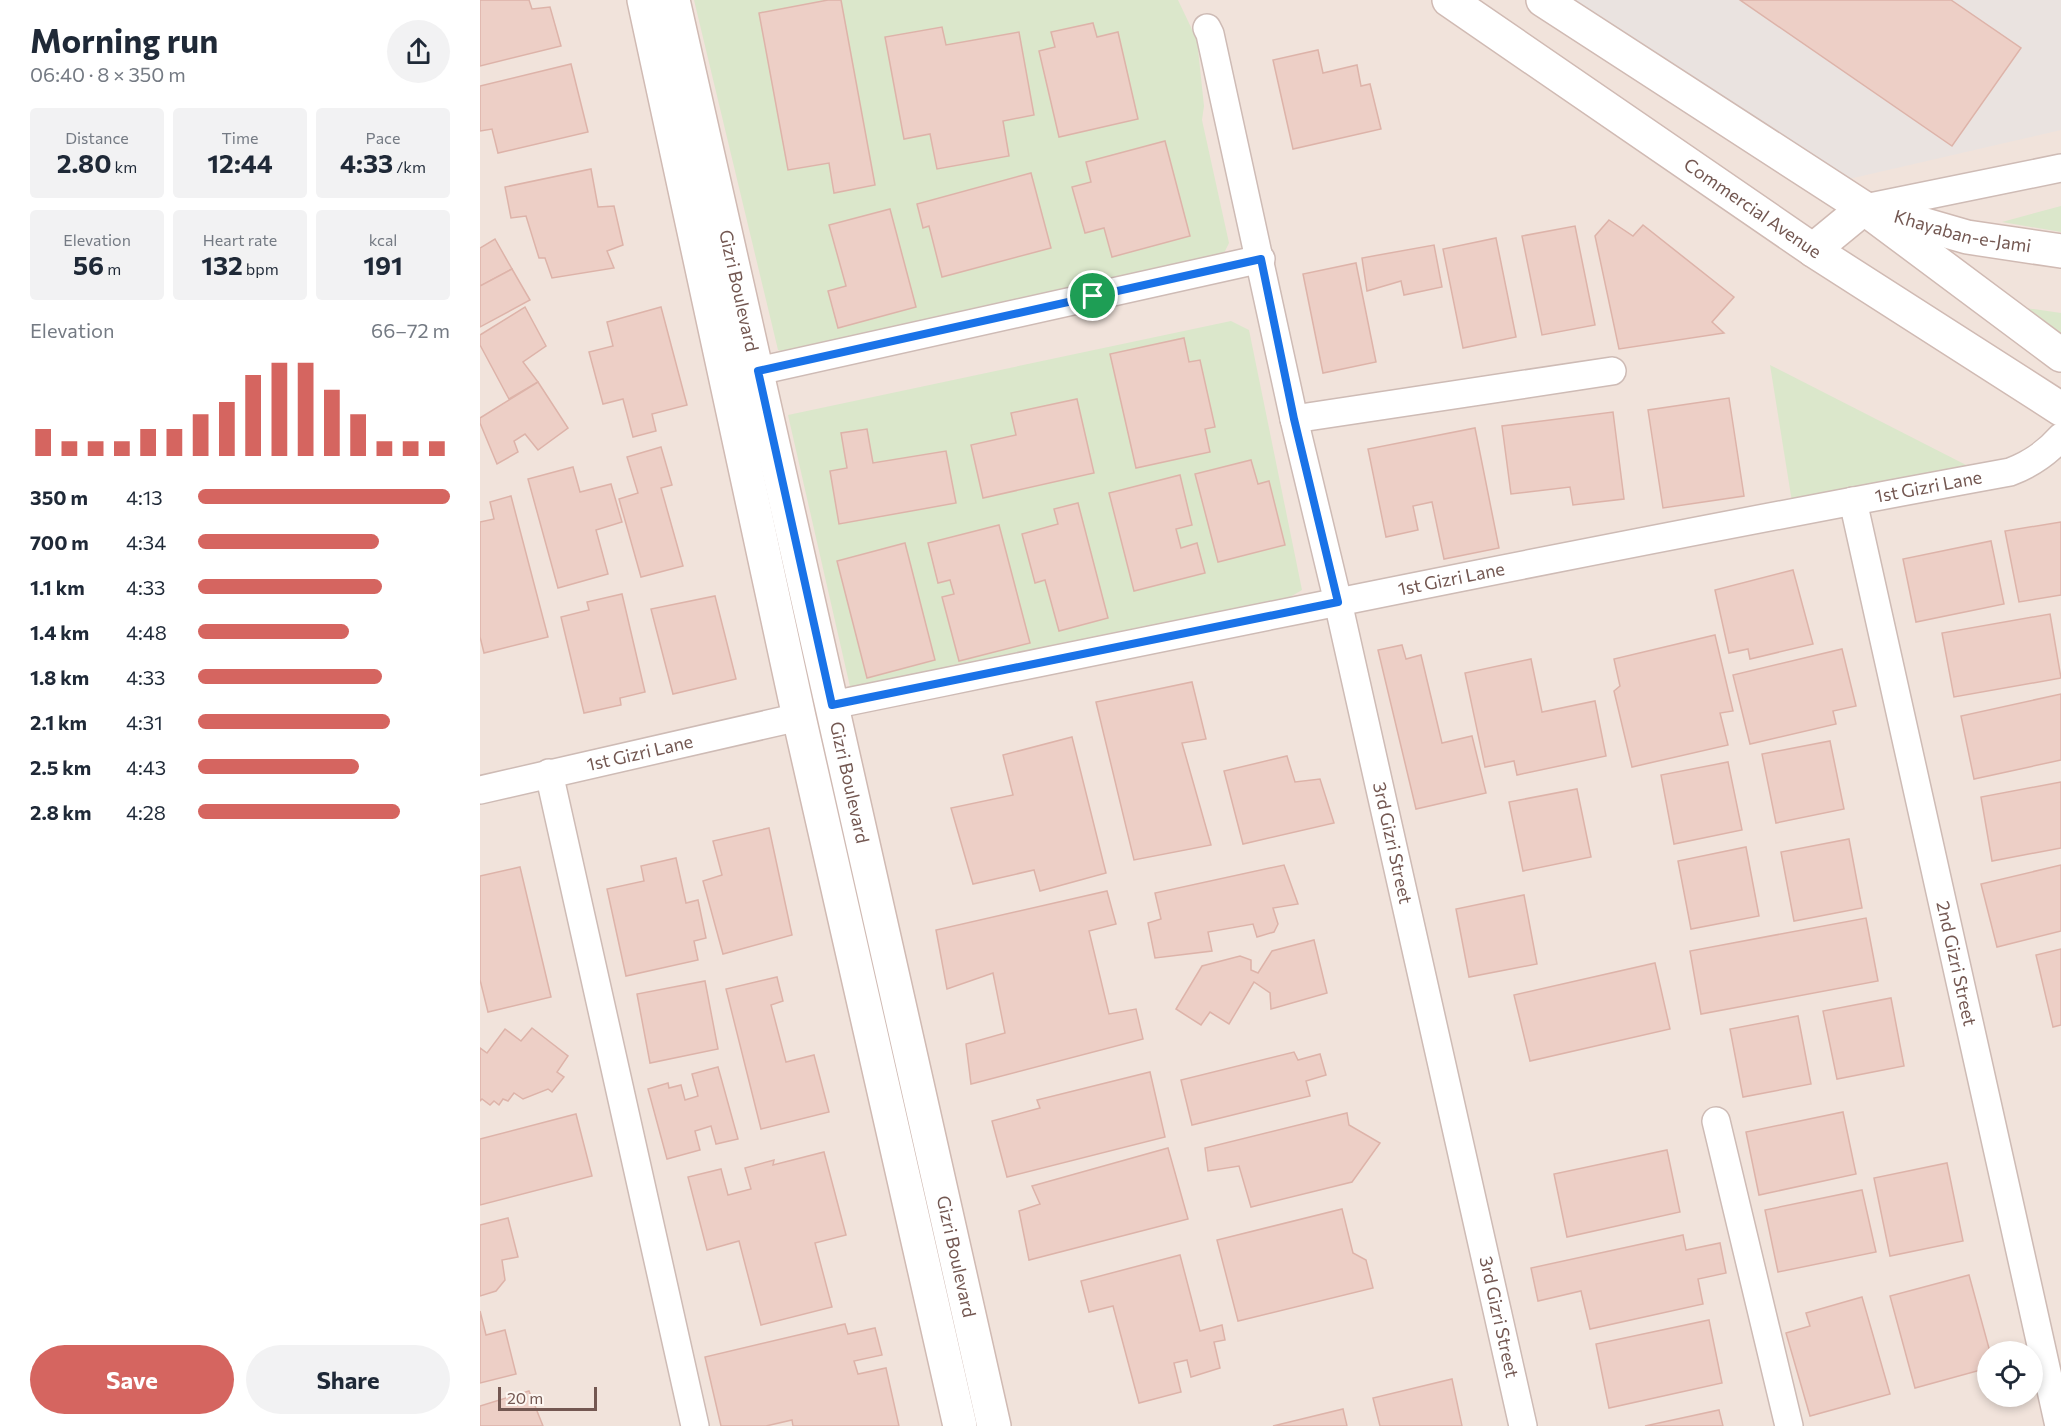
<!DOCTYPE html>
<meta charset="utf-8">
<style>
body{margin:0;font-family:Commissioner,sans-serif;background:#f2f2f3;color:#1f2937;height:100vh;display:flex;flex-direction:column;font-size:22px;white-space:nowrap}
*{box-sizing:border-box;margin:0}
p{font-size:20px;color:#747a83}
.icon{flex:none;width:33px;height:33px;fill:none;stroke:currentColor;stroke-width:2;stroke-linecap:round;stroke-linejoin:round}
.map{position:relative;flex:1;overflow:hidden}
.side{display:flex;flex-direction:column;background:#fff;width:480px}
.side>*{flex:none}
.buttons{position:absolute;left:1497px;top:1341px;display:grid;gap:12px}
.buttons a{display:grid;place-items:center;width:66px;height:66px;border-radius:50%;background:#fff;box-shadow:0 3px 9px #0003;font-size:30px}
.scale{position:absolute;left:18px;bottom:15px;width:99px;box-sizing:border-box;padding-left:6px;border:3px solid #735751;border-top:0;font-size:16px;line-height:21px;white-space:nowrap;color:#735751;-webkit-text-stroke:4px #fdf7f2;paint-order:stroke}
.pin{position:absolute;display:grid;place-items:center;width:51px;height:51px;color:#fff;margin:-26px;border:3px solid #fff;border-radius:50%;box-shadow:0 2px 6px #0007}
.round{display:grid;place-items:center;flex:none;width:63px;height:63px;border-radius:32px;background:#f2f2f3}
.head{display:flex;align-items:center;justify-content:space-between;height:102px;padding:0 30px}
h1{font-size:33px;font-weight:700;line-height:45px}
.metrics{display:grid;grid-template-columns:repeat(3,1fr);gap:9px;height:102px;padding:6px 30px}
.metrics div{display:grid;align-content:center;border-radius:6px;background:#f2f2f3;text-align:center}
.metrics b{font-size:26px;font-weight:700}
.metrics small{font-size:16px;font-weight:400}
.metrics p{font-size:16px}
.chart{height:168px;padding:12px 30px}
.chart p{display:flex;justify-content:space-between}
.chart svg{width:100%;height:108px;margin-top:6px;stroke:#d56560;stroke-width:6}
.cta{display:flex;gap:12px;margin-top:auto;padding:12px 30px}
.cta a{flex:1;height:69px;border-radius:36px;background:#d56560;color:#fff;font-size:24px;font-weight:700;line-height:69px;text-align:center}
.cta a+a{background:#f2f2f3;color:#1f2937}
ul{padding:0 30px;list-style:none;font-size:20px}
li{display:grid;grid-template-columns:96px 72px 1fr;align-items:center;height:45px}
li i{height:15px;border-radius:8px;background:#d56560}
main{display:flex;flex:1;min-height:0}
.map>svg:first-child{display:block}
.residential{fill:#f1e3db;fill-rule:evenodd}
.industrial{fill:#eae3e0}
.green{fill:#dbe7cb}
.building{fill:#edcfc6;stroke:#ddb3a9;stroke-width:1.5}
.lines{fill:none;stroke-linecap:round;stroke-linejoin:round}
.street-casing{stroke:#cebbb5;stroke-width:30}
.secondary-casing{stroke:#d0bab3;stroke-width:36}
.street{stroke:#fff;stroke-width:27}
.secondary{stroke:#fff;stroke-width:33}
.route-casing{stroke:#fff;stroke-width:12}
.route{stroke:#1a73e8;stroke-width:8}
.labels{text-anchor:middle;stroke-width:4.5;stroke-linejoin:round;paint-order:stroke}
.street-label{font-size:18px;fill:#735751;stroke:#fdf7f2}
</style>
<main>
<section class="side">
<div class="head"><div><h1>Morning run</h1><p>06:40 · 8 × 350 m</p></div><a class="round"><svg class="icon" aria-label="share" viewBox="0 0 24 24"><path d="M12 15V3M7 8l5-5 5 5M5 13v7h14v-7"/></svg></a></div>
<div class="metrics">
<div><p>Distance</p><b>2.80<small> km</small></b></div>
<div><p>Time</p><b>12:44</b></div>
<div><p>Pace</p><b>4:33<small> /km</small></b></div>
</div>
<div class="metrics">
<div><p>Elevation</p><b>56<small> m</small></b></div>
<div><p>Heart rate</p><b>132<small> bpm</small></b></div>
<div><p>kcal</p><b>191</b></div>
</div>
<div class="chart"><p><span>Elevation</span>66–72 m</p>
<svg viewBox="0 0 160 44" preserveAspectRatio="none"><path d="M5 44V33M15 44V38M25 44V38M35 44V38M45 44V33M55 44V33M65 44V27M75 44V22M85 44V11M95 44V6M105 44V6M115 44V17M125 44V27M135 44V38M145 44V38M155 44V38"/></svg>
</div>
<ul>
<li><b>350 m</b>4:13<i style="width:100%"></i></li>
<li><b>700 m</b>4:34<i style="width:72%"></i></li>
<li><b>1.1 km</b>4:33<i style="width:73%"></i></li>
<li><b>1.4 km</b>4:48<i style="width:60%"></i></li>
<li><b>1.8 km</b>4:33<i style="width:73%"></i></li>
<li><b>2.1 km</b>4:31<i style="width:76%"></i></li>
<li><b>2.5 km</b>4:43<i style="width:64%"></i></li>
<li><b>2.8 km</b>4:28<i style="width:80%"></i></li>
</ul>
<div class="cta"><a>Save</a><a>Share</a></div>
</section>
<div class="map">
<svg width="1581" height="1426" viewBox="0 0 1581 1426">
<rect width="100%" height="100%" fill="#faf2eb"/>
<path class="residential" d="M0,0H1581V1426H0ZM1508,1352H1552V1396H1508Z"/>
<path class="industrial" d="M1094,0H1581V130L1356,182Z"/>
<g class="green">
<path d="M214,0H698L717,40L724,106L722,120L749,243L742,257L313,355L298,350Z"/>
<path d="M1581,206V232L1522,222Z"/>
<path d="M1532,306L1581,313V349Z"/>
<path d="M751,321L769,330L822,590L805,600L371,691L308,415Z"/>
<path d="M1290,365L1490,467L1312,502Z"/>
</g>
<g class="building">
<path d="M0,0H49L52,9L70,7L81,46L0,66Z"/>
<path d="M348,0H361L395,185L354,193L349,163L308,170L279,13Z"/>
<path d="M1260,0H1471L1541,48L1472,146Z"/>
<path d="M613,23L617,37L638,32L658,119L579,137L559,51L575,47L571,32Z"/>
<path d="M462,27L466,45L539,32L554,115L523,121L529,156L457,169L450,134L424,139L405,37Z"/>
<path d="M838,50L843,73L877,65L881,86L890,84L901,129L813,149L793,60Z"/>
<path d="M91,64L108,132L18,153L12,129L0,131V86Z"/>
<path d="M685,141L710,236L632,257L624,228L605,233L592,187L611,182L606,162Z"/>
<path d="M111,169L118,207L134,206L143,245L127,251L134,268L72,278L65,258H59L46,216L31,218L25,187Z"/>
<path d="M551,173L571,248L462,277L449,226L443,228L437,204Z"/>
<path d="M410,209L436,307L358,328L348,291L366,286L349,225Z"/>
<path d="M1129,220L1153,236L1163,225L1254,297L1232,322L1244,333L1139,349L1115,236Z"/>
<path d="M1095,226L1115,325L1062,335L1042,236Z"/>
<path d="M1016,238L1036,337L983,348L963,249Z"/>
<path d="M15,239L32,269L0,286V248Z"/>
<path d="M954,245L962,287L924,295L921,281L887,291L882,258Z"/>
<path d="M876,263L896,362L843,373L823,274Z"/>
<path d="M32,269L50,300L0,327V286Z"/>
<path d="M45,307L66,346L43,362L58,382L29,399L0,345V335Z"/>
<path d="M181,307L207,405L172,414L176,431L153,437L143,399L123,404L109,352L133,346L127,322Z"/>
<path d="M704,338L709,362L720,360L735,427L725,429L730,452L656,468L630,354Z"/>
<path d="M58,382L88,428L58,450L45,434L34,441L38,452L17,464L0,423V418Z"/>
<path d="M1249,398L1264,496L1183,508L1168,410Z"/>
<path d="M597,399L614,473L503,498L491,445L536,435L531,413Z"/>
<path d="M1133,412L1144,499L1093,505L1090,487L1031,494L1022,426Z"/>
<path d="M995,428L1019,548L964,559L952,502L933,506L938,530L906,537L888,449Z"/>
<path d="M387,429L393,463L466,451L476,503L359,524L350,471L367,468L361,433Z"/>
<path d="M181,447L192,485L181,488L203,566L161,577L139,499L158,493L147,457Z"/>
<path d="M771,460L778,484L789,481L805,545L738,562L715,474Z"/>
<path d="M93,467L100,492L131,484L142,522L116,530L128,574L78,588L48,479Z"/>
<path d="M700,475L712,525L696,529L701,548L717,543L725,573L654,591L629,493Z"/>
<path d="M31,496L68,637L4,653L0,637V522L14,519L10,502Z"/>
<path d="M598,503L628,618L579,631L565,580L555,583L542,534L578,524L574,509Z"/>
<path d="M1581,522V595L1539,602L1525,531Z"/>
<path d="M519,525L550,643L479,661L462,597L474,594L470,580L458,583L448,543Z"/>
<path d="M1511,541L1524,604L1436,622L1423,559Z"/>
<path d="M425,543L455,660L387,678L357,561Z"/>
<path d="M1313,570L1333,644L1270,659L1268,649L1249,653L1235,590Z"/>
<path d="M142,594L165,692L140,698L141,705L104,713L81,617L109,610L107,602Z"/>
<path d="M235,596L256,679L193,694L171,609Z"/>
<path d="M1570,614L1581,678L1474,697L1462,633Z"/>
<path d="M1235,635L1253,711L1240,713L1248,745L1152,767L1134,691L1140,686L1134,659Z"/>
<path d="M922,645L926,659L941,655L962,743L992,736L1006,793L936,809L898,650Z"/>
<path d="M1362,649L1376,706L1353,711L1356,724L1270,744L1253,675Z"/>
<path d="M1051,659L1062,712L1115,701L1126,756L1037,775L1034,761L1005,767L985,673Z"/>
<path d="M712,682L726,739L702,743L731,845L654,860L616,702Z"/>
<path d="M1581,694V760L1494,779L1481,716Z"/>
<path d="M592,737L626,873L560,891L554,870L493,884L471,808L533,795L523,755Z"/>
<path d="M1350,741L1364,809L1296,823L1282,754Z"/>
<path d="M807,756L815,782L840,779L854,823L763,844L744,771Z"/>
<path d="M1248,762L1262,830L1194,844L1181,775Z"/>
<path d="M1581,782V848L1512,861L1501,797Z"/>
<path d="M1097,789L1111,857L1043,871L1029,802Z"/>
<path d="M289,828L312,935L243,954L223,881L242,875L233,841Z"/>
<path d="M1369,839L1382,908L1314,921L1301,852Z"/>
<path d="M1266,847L1279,916L1211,929L1198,861Z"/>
<path d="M196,858L206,903L218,900L226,938L214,941L218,960L146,976L127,889L164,881L161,866Z"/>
<path d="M804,865L818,904L793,908L798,924L794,932L777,937L773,924L728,932L732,951L675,958L668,923L681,919L675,893Z"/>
<path d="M1581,865V931L1517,947L1501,884Z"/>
<path d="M40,867L71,997L8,1012L0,980V876Z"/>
<path d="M627,891L636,924L609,931L629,1014L656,1009L663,1039L491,1084L486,1044L525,1033L513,973L467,989L456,930Z"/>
<path d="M1044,895L1057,964L989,977L976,909Z"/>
<path d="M1386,918L1398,981L1221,1014L1210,951Z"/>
<path d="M834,940L847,993L791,1009L790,993L774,982L749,1024L730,1012L721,1025L696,1009L722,966L760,956L771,960V970L778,973L792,951Z"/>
<path d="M1581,949V1025L1573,1027L1556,955Z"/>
<path d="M1175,963L1190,1029L1050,1061L1034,995Z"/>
<path d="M297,977L303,1001L291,1005L306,1062L334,1055L349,1112L281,1129L246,989Z"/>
<path d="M225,981L238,1049L170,1063L157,994Z"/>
<path d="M1411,998L1424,1066L1357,1079L1343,1011Z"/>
<path d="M1318,1016L1331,1084L1263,1097L1250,1029Z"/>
<path d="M52,1028L88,1056L77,1072L84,1077L72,1092L68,1089L43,1099L34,1093L28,1101L23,1099L19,1105L14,1101L10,1105L2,1099L0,1101V1048L7,1053L25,1029L41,1041Z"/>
<path d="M814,1052L818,1060L840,1054L846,1075L826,1081L830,1096L712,1125L701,1080Z"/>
<path d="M238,1067L258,1139L236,1144L231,1126L215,1131L220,1150L187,1159L168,1089L188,1083L189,1088L201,1085L205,1100L218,1096L212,1074Z"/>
<path d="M670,1072L685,1137L527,1177L512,1121L560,1108L557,1100Z"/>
<path d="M1363,1112L1376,1174L1279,1195L1266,1132Z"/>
<path d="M867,1113L869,1125L900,1143L872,1182L771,1207L759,1166L728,1171L725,1148Z"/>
<path d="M96,1114L112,1176L0,1205V1139Z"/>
<path d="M688,1148L708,1219L549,1260L539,1211L560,1204L552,1186Z"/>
<path d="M1187,1150L1200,1212L1087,1237L1074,1174Z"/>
<path d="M344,1152L366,1235L335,1243L352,1307L281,1325L259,1241L227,1250L208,1177L241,1169L248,1195L271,1189L265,1168L294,1160L293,1165Z"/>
<path d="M1467,1163L1483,1241L1410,1256L1394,1178Z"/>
<path d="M1382,1190L1396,1252L1298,1272L1285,1210Z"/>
<path d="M862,1209L873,1253L886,1260L893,1288L758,1321L737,1240Z"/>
<path d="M28,1218L38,1257L22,1260L25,1280L16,1291L0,1296V1225Z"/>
<path d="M1203,1235L1206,1250L1240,1243L1246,1273L1218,1279L1223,1304L1110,1329L1101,1291L1058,1301L1051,1268Z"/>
<path d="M700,1255L720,1331L742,1325L745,1340L734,1342L740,1368L711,1377L707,1360L694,1363L701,1392L659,1403L633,1306L609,1312L601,1281Z"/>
<path d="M1489,1275L1510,1352H1508V1368L1435,1388L1410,1296Z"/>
<path d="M1382,1297L1410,1394L1330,1416L1306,1333L1330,1326L1326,1313Z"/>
<path d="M0,1311L6,1335L25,1330L36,1374L0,1383Z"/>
<path d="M1229,1320L1242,1383L1129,1408L1116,1344Z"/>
<path d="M365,1324L368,1334L395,1328L402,1355L374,1361L378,1374L406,1368L419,1426H313L312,1420L286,1426H241L225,1357Z"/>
<path d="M972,1379L982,1426H900L893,1398Z"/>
<path d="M49,1391L63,1426H0V1406Z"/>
<path d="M863,1409L867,1426H793Z"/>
<path d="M1239,1410L1243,1426H1165Z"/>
</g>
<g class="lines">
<g class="street-casing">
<g id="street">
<path id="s1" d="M727,28L730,34L814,419L858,602L1043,1426"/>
<path d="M1385,208L1581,168"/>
<path d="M278,371L781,259"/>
<path d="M814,419L1132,371"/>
<path id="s2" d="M1373,501L1579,1426"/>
<path id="s3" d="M352,705C744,625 1136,544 1530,472C1551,464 1566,454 1581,437"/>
<path d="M69,773L215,1426"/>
<path id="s4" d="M0,790L319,717"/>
<path d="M1236,1121L1309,1426"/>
</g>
</g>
<g class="secondary-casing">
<g id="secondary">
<path d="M164,0L319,717L480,1426"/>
<path id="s5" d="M193,0L514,1426"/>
<path id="s6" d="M969,0L1333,250L1581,409"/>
<path d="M1063,0L1384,208L1581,355"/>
<path id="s7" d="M1404,213L1487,237L1581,251"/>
<path d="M1333,250L1384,208"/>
</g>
</g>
<use href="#street" class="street"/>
<use href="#secondary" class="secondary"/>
</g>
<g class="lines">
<g class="route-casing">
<path id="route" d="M781,259L814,419L858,602L352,705L278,371Z"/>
</g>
<use href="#route" class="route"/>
</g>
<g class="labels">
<g class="street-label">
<text dy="6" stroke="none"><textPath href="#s6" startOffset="368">Commercial Avenue</textPath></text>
<text dy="6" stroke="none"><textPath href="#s7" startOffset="81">Khayaban-e-Jami</textPath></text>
<text dy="6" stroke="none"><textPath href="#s5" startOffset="298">Gizri Boulevard</textPath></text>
<text dy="6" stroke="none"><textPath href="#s3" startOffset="1118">1st Gizri Lane</textPath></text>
<text dy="6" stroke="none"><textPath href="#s3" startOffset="632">1st Gizri Lane</textPath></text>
<text dy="6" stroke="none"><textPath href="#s4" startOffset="164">1st Gizri Lane</textPath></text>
<text dy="6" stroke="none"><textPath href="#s5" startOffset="802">Gizri Boulevard</textPath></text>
<text dy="6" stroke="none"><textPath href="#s1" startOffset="836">3rd Gizri Street</textPath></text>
<text dy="6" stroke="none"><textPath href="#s2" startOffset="474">2nd Gizri Street</textPath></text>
<text dy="6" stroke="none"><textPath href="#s5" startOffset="1288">Gizri Boulevard</textPath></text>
<text dy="6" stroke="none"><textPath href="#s1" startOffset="1322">3rd Gizri Street</textPath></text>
</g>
</g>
</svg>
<div class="buttons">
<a><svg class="icon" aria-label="locate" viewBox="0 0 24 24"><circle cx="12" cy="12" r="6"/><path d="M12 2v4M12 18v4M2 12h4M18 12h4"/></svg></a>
</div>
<div class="scale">20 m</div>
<div class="pin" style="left:613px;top:296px;background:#1e9e55"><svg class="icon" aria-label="arrive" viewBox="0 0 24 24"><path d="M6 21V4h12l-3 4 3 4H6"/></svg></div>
</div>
</main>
